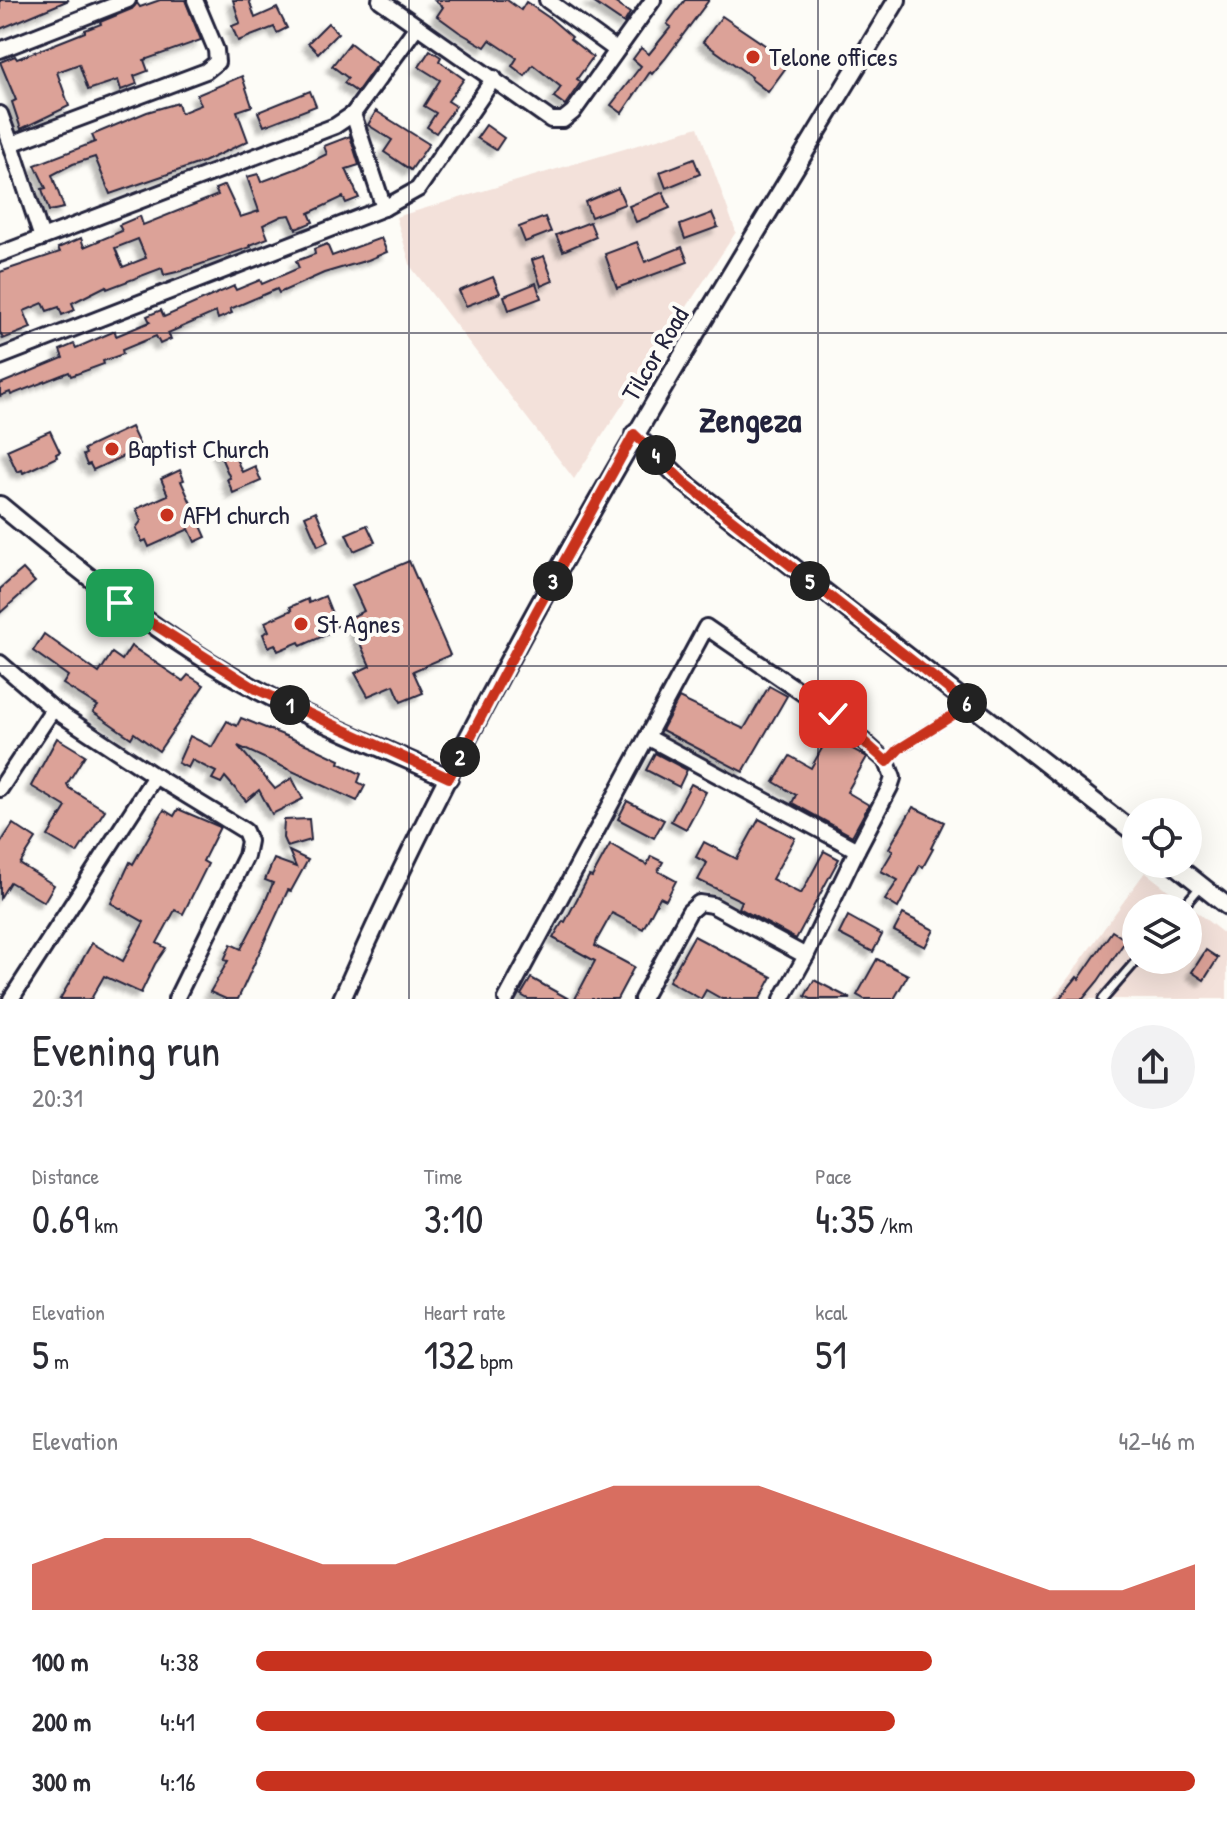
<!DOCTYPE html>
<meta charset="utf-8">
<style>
body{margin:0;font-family:"Patrick Hand",sans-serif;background:#f2f2f3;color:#2b2b33;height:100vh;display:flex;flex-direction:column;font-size:30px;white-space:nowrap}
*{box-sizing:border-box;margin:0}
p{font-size:26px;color:#7c7c81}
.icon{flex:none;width:44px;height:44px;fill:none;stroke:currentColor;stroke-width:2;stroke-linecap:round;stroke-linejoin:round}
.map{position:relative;height:999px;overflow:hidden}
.panel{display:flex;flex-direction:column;background:#fff;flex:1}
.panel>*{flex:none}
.fabs{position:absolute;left:1122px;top:798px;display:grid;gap:16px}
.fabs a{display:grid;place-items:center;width:80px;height:80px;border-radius:50%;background:#fff;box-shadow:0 8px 32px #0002;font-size:40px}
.pin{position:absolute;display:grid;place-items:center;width:68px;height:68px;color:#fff;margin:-34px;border-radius:16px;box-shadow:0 4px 12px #0006}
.km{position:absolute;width:40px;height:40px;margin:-20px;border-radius:50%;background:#222;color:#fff;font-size:22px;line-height:40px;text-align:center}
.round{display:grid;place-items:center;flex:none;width:84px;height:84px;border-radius:42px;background:#f2f2f3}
.summary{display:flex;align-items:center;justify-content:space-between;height:136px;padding:0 32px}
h1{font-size:44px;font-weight:600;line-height:60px}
.metrics{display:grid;grid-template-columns:repeat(3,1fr);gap:12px;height:136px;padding:8px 32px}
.metrics div{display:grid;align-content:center}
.metrics b{font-size:40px;font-weight:600}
.metrics small{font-size:22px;font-weight:400}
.metrics p{font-size:22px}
.chart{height:224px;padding:16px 32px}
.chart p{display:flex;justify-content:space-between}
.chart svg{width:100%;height:144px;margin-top:8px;fill:#c8321e;opacity:.7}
ul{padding:0 32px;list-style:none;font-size:26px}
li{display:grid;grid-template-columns:128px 96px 1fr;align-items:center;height:60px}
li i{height:20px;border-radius:10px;background:#c8321e}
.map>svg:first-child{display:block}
.built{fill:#f3e1da;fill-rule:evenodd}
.building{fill:#dca298;stroke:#22223b;stroke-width:2;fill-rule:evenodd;filter:url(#shadow)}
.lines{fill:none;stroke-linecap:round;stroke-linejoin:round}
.service-casing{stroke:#22223b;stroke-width:13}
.minor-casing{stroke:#22223b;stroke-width:20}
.tertiary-casing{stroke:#22223b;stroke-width:22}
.service{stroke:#fdfcf7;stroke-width:7}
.minor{stroke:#fdfcf7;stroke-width:14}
.tertiary{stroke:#fdfcf7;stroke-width:16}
.route-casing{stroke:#fff;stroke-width:16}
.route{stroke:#c8321e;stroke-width:10}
.grid{fill:none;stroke:#22223b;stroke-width:2;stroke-opacity:0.55}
.poi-dot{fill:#c8321e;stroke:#fdfcf7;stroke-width:3}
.labels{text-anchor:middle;stroke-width:8;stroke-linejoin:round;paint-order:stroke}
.poi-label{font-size:26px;fill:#22223b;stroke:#fdfcf7;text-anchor:start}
.street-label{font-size:26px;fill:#22223b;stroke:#fdfcf7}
.district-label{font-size:34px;font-weight:bold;fill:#22223b;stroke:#fdfcf7}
</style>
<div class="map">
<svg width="1227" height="999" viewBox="0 0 1227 999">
<defs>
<filter id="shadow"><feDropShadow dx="-5.5" dy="5.5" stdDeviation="2" flood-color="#0004"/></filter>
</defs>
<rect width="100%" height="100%" fill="#fdfcf7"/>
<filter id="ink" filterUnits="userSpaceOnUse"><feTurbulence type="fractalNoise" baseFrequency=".0125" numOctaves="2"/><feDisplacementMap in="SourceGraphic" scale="16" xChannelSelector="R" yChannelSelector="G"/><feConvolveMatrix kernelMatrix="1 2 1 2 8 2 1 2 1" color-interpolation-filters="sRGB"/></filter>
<g filter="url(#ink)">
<g class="built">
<path d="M698,127L736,232L574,479L411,267L396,217Z"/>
<path d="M1145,872L1227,936V999H1053ZM1136,908H1188V960H1136Z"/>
</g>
<g class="building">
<path d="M0,0H69L0,29Z"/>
<path d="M160,0H185L201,40L144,60L148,71L134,76L137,84L121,90L118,80L88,90L79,64L57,72L69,106L21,129L12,102L16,100L0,62L15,56L17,59L85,32V30L101,24L100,22L132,9L137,3L140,7Z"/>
<path d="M233,0H249L255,18L277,8L287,28L277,33L274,27L238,41L232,26L240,23Z"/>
<path d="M434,0H507L521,10L526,2L551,19L572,37L570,39L593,57L577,79L581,82L565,105L554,97L561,87L533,65L525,76L512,66L517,58L490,40L485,47L459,32L437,16L443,7Z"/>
<path d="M590,0H611L630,13L624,23Z"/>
<path d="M685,0H709L665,59L652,74L650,72L622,113L611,105L641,66L633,59L641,48L649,54L671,27L667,24Z"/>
<path d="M722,16L790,62L768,92L751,79L752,77L703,42Z"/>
<path d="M328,23L338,33L318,53L308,43Z"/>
<path d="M350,43L377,64L357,92L344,83L348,78L332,66Z"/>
<path d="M430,50L441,57L439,61L464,79L448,101L456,106L436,133L427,127L436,113L424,106L440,80L419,67Z"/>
<path d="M242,76L252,106L237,111L248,141L203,162L110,194L95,157L73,164L52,175L64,208L49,211L42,189L46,188L35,165L95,142L92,135L147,112L178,103L181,113L201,105L197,95Z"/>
<path d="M310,91L316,106L264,126L258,112Z"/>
<path d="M376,111L429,144L411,170L384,152L392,140L368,125Z"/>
<path d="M486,125L504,138L496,150L477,138Z"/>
<path d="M350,136L359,165L346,169L359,198L346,203L343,197L309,213L313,222L296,229L290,215L282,216L263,225L268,238L250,245L251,247L181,271L164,275L162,268L107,289L106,286L72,303L75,310L62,315L59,307L47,311L43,303L24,311L31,328L3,339L0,332V272L60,252L58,248L81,238L84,247L122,231L119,225L140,216L143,225L218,195L215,189L225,185L240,217L259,211L247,177L258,174L261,182L298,168L327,154L324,146ZM138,239L146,258L123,267L115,248Z"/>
<path d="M694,159L700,174L666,188L660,172Z"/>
<path d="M618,188L625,204L591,217L585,202Z"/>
<path d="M663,192L670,208L636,222L629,206Z"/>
<path d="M712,213L718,227L685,239L680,225Z"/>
<path d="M545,217L551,232L525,242L519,227Z"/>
<path d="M590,222L596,237L563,251L556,235Z"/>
<path d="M381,238L387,252L368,260L324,273L279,293L277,289L230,309L232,313L218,319L216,312L168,333L171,339L160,344L156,336L122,350L123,354L103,361L104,364L71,376L69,372L11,395L10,392L0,396V384L63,358L60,350L74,344L76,348L115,331L116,336L150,322L147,316L161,310L164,317L234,286L236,290L260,280L262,284L299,268L296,261L315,254L314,249L327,244L332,256Z"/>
<path d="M637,242L645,262L682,247L688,262L617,288L605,254Z"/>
<path d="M544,256L553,281L541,286L532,260Z"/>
<path d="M493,277L500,293L466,306L459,291Z"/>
<path d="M536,283L541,298L509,310L504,296Z"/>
<path d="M131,427L141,448L93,470L90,464L87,465L83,455L86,454L84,449Z"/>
<path d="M50,431L60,452L56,454L57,457L23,473L22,470L17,472L7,450Z"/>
<path d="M228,441L242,472L255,466L261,481L233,493L227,479L230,478L216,446Z"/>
<path d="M180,470L184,480L181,481L206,537L195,542L189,529L149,547L146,540L142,542L136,528L141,521L136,509L168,495L161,479Z"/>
<path d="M316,511L329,541L318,546L305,516Z"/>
<path d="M367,525L375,542L354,551L346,534Z"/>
<path d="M409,561L450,655L413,671L423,693L401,702L394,685L368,696L355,673L370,666L349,618L364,611L352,585Z"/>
<path d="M23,569L35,582L0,613V589Z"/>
<path d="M325,596L337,626L327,631L328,634L301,646L299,642L278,651L275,644L268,647L263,634L269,631L265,622L292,610L290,607L308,599L309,603Z"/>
<path d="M44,634L99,673L112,653L122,660L131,646L183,681L188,675L204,685L159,751L134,733L131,738L105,720L93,712L98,706L63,684L68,676L33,651Z"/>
<path d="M769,686L787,696L743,772L662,730L679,698L744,729Z"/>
<path d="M241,718L308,745L340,760L339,763L361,774L358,782L365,786L357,801L238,746L275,789L292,778L303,799L272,814L259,790L246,801L225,777L221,783L212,779L216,772L192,760L188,768L178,763L190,736L212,747L227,721L237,726Z"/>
<path d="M831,732L844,739L842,743L867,757L847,792L869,805L852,836L792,803L796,795L774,782L790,756L811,768Z"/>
<path d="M57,738L85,755L67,784L69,788L105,810L77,853L48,836L66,807L31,786Z"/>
<path d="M655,753L687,770L679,787L646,770Z"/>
<path d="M691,784L706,792L686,829L671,821Z"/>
<path d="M627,801L664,820L654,838L618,819Z"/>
<path d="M913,807L944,822L931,848L933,849L923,867L920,865L898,908L885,900L898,880L881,871L893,851L889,848Z"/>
<path d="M178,809L220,827L203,861L208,864L183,914L175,910L157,943L166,948L155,964L141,993L104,976L91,999H60L92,943L123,961L144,922L111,903L130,862L133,864L164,810L174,816Z"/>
<path d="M309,819L311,840L287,847L283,838L284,820Z"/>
<path d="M759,819L795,838L772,879L801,894L824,851L839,859L796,939L739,908L742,901L698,880L707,863L696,857L704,842L737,859Z"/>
<path d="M13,824L36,839L20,864L54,885L44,902L10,882L0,898V844Z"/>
<path d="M610,844L647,865L651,856L663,862L658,871L676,881L666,900L660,897L643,929L612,913L597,940L595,946L634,967L617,999H575L595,961L553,938L563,921L565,922L589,876L592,877Z"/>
<path d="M289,851L308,860L291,891L288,890L238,999H226L210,992L228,961L224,960L231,944L241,949L263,907L273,883L265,880L274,859L296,867Z"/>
<path d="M903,914L934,930L925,947L894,931Z"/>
<path d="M848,916L882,935L873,952L839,934Z"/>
<path d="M1112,931L1126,940L1098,981L1083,999H1059L1077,977L1079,979Z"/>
<path d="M694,936L772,977L760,999H722L706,990L701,999L669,981Z"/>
<path d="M1206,950L1218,958L1204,980L1192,972Z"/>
<path d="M877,959L908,975L894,999H864L857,995Z"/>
<path d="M531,978L569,999H528L521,995Z"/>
<path d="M814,980L851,999H811L805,996Z"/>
</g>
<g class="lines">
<g class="service-casing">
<g id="service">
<path d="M887,762L899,749L969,705"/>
<path d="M1182,908L1200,887"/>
<path d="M1103,999L1137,960"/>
</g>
</g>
<g class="minor-casing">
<g id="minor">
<path d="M380,0L551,120H563L573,112L653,0"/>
<path d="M547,0L616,50"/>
<path d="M0,50L128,0"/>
<path d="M0,114L11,144"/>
<path d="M353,114L384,208"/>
<path d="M42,238L11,144L206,71L217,62L216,50L195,0"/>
<path d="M0,254L335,126L353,114L417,26"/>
<path d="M0,357L384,208L418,189L494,78"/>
<path d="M0,663L53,709L155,776L245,831L249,841L246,856L176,999"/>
<path d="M649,738L857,850L806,956"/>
<path d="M0,789L53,709"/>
<path d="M11,999L155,776"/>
<path d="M506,999L706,627L833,714L887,762L893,778L890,787L857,850"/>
<path d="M642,999L689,912L699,903L712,905L806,956L782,999"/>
</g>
</g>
<g class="tertiary-casing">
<g id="tertiary">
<path d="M634,434L685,483L1136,834"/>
<path d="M0,505C81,572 163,639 256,689C318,723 385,749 449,778"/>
<path d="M1174,864L1227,906"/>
<path d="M342,999C496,650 700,326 897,0"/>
</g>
</g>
<use href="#service" class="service"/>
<use href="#minor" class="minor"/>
<use href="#tertiary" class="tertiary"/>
</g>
</g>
<g class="lines" filter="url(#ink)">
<g class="route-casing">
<path id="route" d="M120,603L256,689L449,778L536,612L634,434L685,483L969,705L899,749L887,762L833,714"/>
</g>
<use href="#route" class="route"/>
</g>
<path class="grid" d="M409,0V999M818,0V999M0,333H1227M0,666H1227"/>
<g class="poi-dot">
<circle cx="753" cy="57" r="8"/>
<circle cx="112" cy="449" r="8"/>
<circle cx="167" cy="515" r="8"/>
<circle cx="301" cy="624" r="8"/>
</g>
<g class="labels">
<g class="poi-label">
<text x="769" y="66">Telone offices</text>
<text x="128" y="458">Baptist Church</text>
<text x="183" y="524">AFM church</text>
<text x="317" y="633">St Agnes</text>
</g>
<g class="street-label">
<text transform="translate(655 354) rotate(-59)" y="9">Tilcor Road</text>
</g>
<g class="district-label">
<text x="750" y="432">Zengeza</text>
</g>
</g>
</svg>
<div class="fabs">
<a><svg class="icon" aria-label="locate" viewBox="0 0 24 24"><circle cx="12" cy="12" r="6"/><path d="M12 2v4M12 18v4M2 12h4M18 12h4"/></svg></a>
<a><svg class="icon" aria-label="layers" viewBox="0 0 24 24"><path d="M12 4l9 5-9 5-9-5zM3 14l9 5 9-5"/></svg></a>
</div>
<div class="pin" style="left:120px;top:603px;background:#1e9e55"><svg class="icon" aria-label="arrive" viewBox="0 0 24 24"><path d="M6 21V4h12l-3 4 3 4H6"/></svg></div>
<div class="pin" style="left:833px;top:714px;background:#d93025"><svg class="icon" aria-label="check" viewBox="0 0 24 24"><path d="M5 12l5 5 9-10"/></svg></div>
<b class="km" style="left:290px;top:705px">1</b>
<b class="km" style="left:460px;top:757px">2</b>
<b class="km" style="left:553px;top:581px">3</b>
<b class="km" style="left:656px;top:455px">4</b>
<b class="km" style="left:810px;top:581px">5</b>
<b class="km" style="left:967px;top:703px">6</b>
</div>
<section class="panel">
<div class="summary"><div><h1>Evening run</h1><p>20:31</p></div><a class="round"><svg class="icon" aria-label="share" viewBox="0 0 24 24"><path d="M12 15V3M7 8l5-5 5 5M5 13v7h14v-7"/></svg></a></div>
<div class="metrics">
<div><p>Distance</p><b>0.69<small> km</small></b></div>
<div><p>Time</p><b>3:10</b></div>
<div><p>Pace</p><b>4:35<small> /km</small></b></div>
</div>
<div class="metrics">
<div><p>Elevation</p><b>5<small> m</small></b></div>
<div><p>Heart rate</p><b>132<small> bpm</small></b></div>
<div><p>kcal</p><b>51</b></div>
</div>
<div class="chart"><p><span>Elevation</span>42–46 m</p>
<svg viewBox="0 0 160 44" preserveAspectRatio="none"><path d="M0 44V30L10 22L20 22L30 22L40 30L50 30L60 22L70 14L80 6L90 6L100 6L110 14L120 22L130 30L140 38L150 38L160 30V44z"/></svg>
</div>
<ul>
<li><b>100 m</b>4:38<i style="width:72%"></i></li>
<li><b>200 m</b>4:41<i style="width:68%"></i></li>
<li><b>300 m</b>4:16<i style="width:100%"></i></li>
</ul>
</section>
